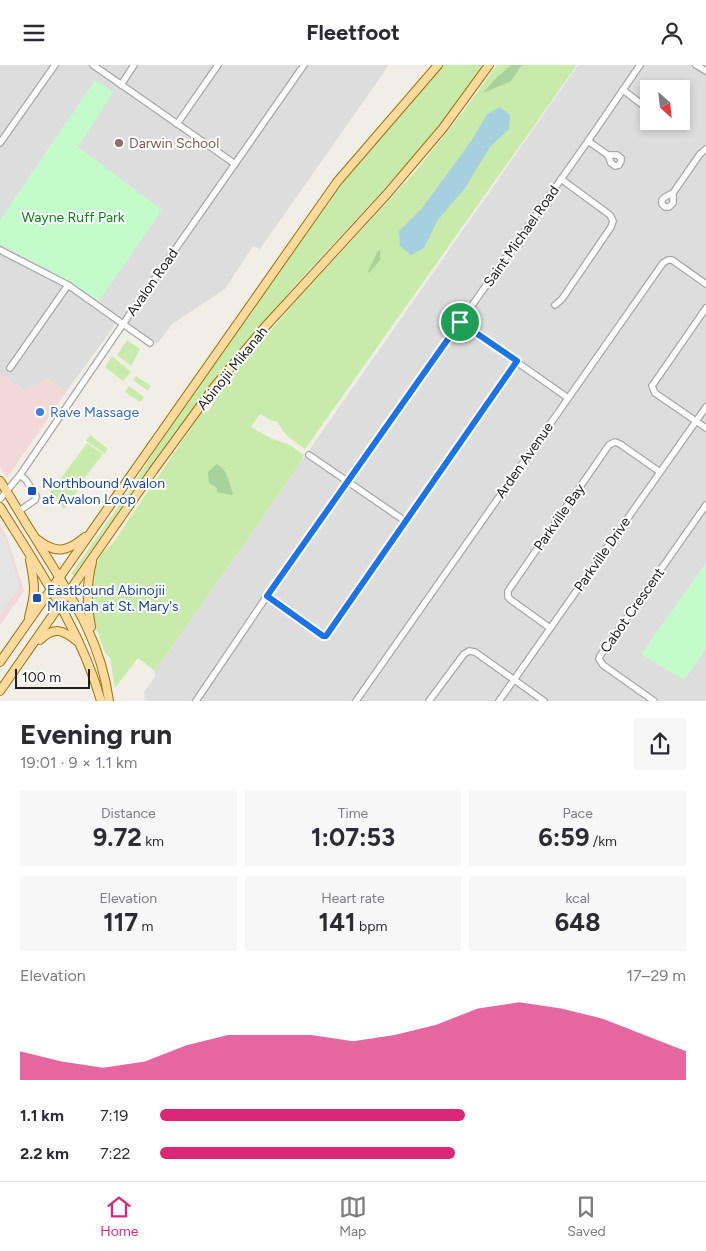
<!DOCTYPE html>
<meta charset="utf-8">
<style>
body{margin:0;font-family:Figtree,sans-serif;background:#f7f7f7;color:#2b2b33;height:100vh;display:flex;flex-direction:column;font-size:19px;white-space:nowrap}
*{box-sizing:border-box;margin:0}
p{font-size:16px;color:#7c7c81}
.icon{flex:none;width:28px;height:28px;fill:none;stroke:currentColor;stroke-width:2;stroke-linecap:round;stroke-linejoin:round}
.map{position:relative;height:636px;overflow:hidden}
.panel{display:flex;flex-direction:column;background:#fff;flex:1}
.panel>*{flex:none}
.needle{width:32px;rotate:153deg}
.fabs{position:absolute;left:640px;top:15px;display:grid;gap:10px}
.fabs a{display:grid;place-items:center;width:50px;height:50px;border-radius:0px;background:#fff;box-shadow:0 2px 8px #0003;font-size:25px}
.scale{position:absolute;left:15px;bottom:12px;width:75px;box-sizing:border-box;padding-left:5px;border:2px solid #202020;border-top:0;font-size:14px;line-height:18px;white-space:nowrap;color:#202020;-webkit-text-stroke:4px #fff;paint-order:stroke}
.pin{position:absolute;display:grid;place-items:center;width:42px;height:42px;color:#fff;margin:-21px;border:2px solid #fff;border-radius:50%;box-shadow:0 1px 5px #0007}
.round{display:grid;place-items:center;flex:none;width:52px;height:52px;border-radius:0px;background:#f7f7f7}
.head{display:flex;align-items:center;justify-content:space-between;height:85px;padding:0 20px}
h1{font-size:28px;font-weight:700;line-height:38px}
.stats{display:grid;grid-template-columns:repeat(3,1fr);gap:8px;height:85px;padding:5px 20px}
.stats div{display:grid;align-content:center;border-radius:0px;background:#f7f7f7;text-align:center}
.stats b{font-size:25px;font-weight:700}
.stats small{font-size:14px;font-weight:400}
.stats p{font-size:14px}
.chart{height:140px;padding:10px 20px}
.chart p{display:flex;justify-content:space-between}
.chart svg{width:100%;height:90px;margin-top:5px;fill:#db2777;opacity:.7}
ul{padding:0 20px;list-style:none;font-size:16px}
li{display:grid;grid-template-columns:80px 60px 1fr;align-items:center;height:38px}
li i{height:12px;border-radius:6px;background:#db2777}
header{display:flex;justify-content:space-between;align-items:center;height:65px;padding:0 20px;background:#fff;font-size:22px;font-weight:700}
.tab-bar{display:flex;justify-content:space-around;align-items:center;height:70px;border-top:1px solid #e1e1e2;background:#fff;font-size:14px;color:#7c7c81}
.tab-bar a{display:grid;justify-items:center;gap:2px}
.tab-bar .selected{color:#db2777}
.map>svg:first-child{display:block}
.residential{fill:#dedddd;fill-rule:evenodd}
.commercial{fill:#f2d8d6}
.grass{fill:#c8ebac}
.forest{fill:#a8d19b}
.park{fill:#c4fbcb}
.parking{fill:#e4e4e4}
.water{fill:#a6cfdf}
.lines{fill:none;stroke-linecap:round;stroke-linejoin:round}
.minor-casing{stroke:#a7a7a7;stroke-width:8}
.major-casing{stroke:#9d7100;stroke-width:10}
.minor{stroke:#fff;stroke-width:5.5}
.major{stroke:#feda9f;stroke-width:8}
.route-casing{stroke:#fff;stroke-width:10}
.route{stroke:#1a73e8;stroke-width:6}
.education-dot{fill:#8d6e63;stroke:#fff;stroke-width:2}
.shop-dot{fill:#3f7fe0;stroke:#fff;stroke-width:2}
.transit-dot{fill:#1a4fb4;stroke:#fff;stroke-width:2}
.labels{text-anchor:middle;stroke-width:4;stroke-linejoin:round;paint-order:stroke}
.education-label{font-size:14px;fill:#785e54;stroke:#fff;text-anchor:start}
.park-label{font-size:14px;fill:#0a831a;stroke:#fff}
.street-label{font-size:14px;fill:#202020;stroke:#fff}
.shop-label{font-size:14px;fill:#366cbe;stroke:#fff;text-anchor:start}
.transit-label{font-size:14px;fill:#164399;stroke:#fff;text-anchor:start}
</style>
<header><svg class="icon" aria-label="menu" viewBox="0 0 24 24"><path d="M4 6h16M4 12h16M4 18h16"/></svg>Fleetfoot<svg class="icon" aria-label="person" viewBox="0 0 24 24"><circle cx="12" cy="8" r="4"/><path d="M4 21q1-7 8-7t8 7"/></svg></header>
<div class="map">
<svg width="706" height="636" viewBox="0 0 706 636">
<rect width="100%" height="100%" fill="#f1eee7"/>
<g class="residential">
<path d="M0,0H389L260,184L253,181L225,224L172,259L157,279L121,252L66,327L48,314L24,325L0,308Z"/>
<path d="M578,0H706V636H145L144,627L155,612V606ZM649,24H681V56H649Z"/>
</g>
<g class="commercial">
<path d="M0,308L24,325L48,314L66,327L7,413L0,402Z"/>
<path d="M0,459L7,472L24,526L0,560Z"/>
</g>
<g class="grass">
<path d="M441,0H483L454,41L408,98L292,224L207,325L74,511L71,509L128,428L187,335L339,119Z"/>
<path d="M497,0H577L305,384L287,371L277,357L270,355L260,349L251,362L272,374L288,379L304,390L301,397L155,606L138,593L115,623L110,593L105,588L90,545L91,508L103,487L113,478L204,344L208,347L215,336L213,333L295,237L415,107L462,48Z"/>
<path d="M127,275L140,284L131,301L117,290Z"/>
<path d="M112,291L131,307L123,316L105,302Z"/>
<path d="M136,311L151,321L148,326L133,315Z"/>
<path d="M129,321L144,332L140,337L125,327Z"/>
<path d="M90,370L108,384L105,389L86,376Z"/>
<path d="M87,378L103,389L78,421L80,423L64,444L50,428Z"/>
</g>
<g class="forest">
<path d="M511,0H522L511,16L483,28L494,15Z"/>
<path d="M380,185V195L369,208L368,206L378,186Z"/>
<path d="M217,399C228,405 228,417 233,428L232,430L217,427V423L209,418L208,407Z"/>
</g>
<g class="park">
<path d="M95,15L113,27L78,82L162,145L99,236L49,205L0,179V155Z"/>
<path d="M706,498V584L684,615L641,589Z"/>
</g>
<path class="parking" d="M0,464L6,473L20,522L0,550Z"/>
<path class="water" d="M500,42L510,50L509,64L490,82L465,123L437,156L424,183L411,190L400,181L399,166L423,142L472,75L487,49Z"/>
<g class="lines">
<g class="minor-casing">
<g id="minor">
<path d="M93,0L235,99"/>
<path d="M696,0L706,6"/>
<path d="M121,20L134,0"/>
<path d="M623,25L644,41L649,50"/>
<path d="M177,59L218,0"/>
<path d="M588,76L608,90L611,98L615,101L619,100L621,96V93L617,90H608"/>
<path d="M0,78L55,0"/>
<path d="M673,128L665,132L662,135V139L665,142H669L673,138V128L700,89L706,84"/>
<path d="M0,185L68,220L150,278"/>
<path d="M555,240L562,234L611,162L613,156L610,150L561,114"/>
<path d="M706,243L652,321L655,328L706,363"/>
<path d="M460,257L568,333"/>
<path d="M10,303L68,220"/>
<path d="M309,390L405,456"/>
<path d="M0,434L20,410L123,259L304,0"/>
<path d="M19,446L35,435L36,431L26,415L20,410"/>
<path d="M267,531L321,570L326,571L517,296"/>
<path d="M550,563L511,535L508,532V526L609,380L615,377L620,379L660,407"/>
<path d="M196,636L267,531L588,76L640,0"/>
<path d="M356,636L663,198L668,195H672L706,219"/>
<path d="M429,636L464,589L469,586L475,587L544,636"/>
<path d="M499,636L706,342"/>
<path d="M654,636L603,600L599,594L600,591L706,440"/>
</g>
</g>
<g class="major-casing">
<g id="major">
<path d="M0,416C12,434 22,453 34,471C67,526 100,570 109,636"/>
<path d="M0,442C39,505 81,565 101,636"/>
<path d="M38,475C57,490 68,486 85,472"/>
<path d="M29,552C36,527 35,520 30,495"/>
<path d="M91,562C87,539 86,520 92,497"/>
<path d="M40,575C54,561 63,565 77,576"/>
<path d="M0,597L337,117L438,0"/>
<path d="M0,626L153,406L215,321L264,263L387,129L443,63L489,0"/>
</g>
</g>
<use href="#minor" class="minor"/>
<use href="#major" class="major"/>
</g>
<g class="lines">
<g class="route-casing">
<path id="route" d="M460,257L517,296L326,571H323L267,531Z"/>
</g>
<use href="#route" class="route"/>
</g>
<circle class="education-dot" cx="119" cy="78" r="5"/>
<circle class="shop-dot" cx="40" cy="347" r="5"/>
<g class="transit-dot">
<rect x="27" y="421" width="10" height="10" rx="2.5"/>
<rect x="32" y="528" width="10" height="10" rx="2.5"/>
</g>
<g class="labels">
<g class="education-label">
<text x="129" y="83">Darwin School</text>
</g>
<g class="park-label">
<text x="73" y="157">Wayne Ruff Park</text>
</g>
<g class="street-label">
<text transform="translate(521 171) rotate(-55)" y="5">Saint Michael Road</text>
<text transform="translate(152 217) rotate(-55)" y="5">Avalon Road</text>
<text transform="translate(232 303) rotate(-51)" y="5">Abinojii Mikanah</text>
<text transform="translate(524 395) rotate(-55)" y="5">Arden Avenue</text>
<text transform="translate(559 452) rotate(-55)" y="5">Parkville Bay</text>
<text transform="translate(602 489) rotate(-55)" y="5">Parkville Drive</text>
<text transform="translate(632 545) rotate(-55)" y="5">Cabot Crescent</text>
</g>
<g class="shop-label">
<text x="50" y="352">Rave Massage</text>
</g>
<g class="transit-label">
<text x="42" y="423">Northbound Avalon<tspan x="42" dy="16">at Avalon Loop</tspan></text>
<text x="47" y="530">Eastbound Abinojii<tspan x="47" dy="16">Mikanah at St. Mary's</tspan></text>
</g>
</g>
</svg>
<div class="fabs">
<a><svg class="needle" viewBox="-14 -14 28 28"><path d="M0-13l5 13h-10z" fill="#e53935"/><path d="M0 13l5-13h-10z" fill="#7c7c81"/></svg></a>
</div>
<div class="scale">100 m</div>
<div class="pin" style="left:460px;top:257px;background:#1e9e55"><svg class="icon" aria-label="arrive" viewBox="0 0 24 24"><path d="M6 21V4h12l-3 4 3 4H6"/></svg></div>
</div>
<section class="panel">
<div class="head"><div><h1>Evening run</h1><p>19:01 · 9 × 1.1 km</p></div><a class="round"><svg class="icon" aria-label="share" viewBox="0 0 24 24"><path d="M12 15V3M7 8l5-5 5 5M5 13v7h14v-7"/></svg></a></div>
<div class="stats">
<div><p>Distance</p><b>9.72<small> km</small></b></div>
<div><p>Time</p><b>1:07:53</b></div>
<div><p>Pace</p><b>6:59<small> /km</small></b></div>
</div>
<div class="stats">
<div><p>Elevation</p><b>117<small> m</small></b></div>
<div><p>Heart rate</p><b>141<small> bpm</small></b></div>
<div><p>kcal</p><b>648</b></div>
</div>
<div class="chart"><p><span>Elevation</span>17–29 m</p>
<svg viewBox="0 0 160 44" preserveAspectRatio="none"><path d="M0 44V30L10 35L20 38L30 35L40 27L50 22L60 22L70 22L80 25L90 22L100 17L110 9L120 6L130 9L140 14L150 22L160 30V44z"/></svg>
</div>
<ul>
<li><b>1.1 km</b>7:19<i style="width:58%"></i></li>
<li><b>2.2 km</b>7:22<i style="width:56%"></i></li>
</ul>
</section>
<nav class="tab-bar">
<a class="selected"><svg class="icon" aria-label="home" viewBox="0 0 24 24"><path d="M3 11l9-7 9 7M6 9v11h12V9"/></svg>Home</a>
<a><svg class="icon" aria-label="map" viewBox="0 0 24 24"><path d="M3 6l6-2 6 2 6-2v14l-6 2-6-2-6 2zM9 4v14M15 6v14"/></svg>Map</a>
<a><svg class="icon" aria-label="saved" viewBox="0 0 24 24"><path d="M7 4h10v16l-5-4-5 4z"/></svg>Saved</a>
</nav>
